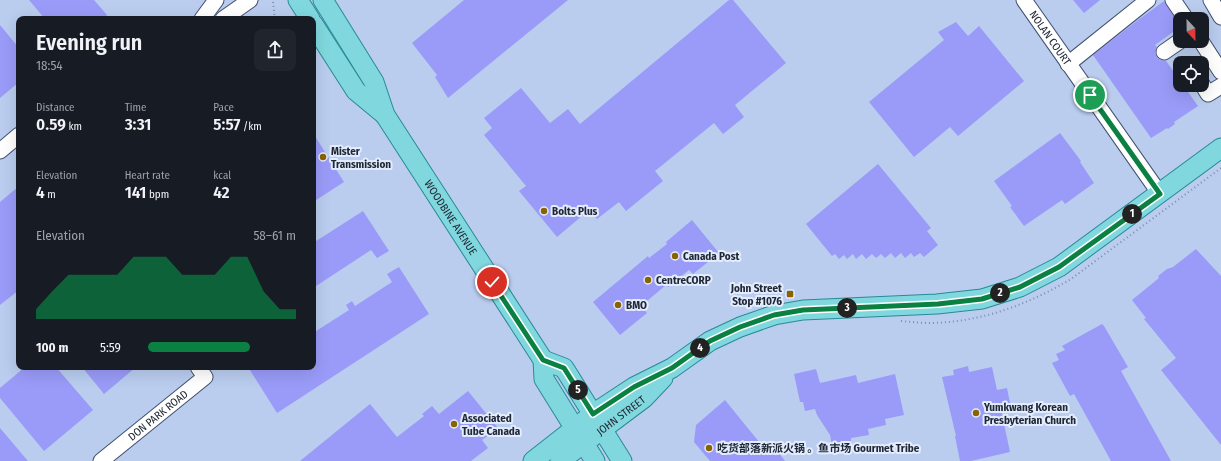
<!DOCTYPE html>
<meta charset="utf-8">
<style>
body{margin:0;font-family:"Fira Sans Condensed","Noto Sans SC",sans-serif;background:#20242c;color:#f1f3f6;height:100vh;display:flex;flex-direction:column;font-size:15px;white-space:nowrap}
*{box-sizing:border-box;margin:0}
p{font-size:13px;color:#9ea1a6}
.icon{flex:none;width:22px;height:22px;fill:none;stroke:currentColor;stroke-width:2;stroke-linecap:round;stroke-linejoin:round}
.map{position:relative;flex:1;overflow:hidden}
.panel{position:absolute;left:16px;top:16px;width:300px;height:354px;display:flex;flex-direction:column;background:#171b24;border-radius:8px;box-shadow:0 4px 16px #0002}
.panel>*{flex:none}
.needle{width:26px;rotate:158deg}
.buttons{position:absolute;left:1173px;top:12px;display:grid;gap:8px}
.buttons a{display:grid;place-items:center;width:36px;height:36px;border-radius:8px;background:#171b24;box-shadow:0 4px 16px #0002;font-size:20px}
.pin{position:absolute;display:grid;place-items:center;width:34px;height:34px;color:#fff;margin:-17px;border:2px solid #fff;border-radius:50%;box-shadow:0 1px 4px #0007}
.km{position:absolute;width:20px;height:20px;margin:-10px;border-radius:50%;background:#222;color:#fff;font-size:11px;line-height:20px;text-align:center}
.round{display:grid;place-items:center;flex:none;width:42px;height:42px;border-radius:8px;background:#20242c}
.overview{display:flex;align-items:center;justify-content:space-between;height:68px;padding:0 20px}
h1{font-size:22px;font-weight:600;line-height:30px}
.stats{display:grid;grid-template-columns:repeat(3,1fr);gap:6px;height:68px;padding:4px 20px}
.stats div{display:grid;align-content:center}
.stats b{font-size:17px;font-weight:600}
.stats small{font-size:11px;font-weight:400}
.stats p{font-size:11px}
.chart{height:112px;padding:8px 20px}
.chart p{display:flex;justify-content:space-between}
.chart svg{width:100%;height:72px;margin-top:4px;fill:#0b8043;opacity:.7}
ul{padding:0 20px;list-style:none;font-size:13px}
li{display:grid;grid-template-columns:64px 48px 1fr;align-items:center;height:30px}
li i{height:10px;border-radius:5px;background:#0b8043}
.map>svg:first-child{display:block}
.building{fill:#9a9bf8}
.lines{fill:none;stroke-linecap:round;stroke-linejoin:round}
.minor-casing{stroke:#41516e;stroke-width:17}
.major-casing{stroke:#288a95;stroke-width:21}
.path{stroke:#7f8da7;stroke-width:2;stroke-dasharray:1 3;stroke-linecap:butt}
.minor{stroke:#fff;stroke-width:15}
.major{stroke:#80d8de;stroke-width:19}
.route-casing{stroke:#fff;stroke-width:8}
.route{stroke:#0b8043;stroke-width:5}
.poi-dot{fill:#896301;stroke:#e3edff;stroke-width:1.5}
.labels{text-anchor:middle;stroke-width:4;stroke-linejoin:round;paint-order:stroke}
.street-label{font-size:11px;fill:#212835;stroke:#e3edff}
.poi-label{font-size:11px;font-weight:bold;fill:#212835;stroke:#e3edff;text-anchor:start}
</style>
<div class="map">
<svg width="1221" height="461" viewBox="0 0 1221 461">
<rect width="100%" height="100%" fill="#bacdef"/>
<g class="building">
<path d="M29,0H94L107,15L102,19H45Z"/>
<path d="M464,0H568L448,98L435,77L437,75L412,43Z"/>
<path d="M729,0H733L786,63L735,105L744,117L723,134L714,123L655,171L663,181L626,211L619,202L597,219L589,210L557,237L519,191L526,186L484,135L492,128L484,118L521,88L550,123L568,109L580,124Z"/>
<path d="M1073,0H1100L1084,13Z"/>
<path d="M1164,1L1180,25V27L1155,45L1157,47L1155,53L1157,57L1160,60L1166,61L1180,80V85H1183L1198,106L1174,122L1175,124L1168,129L1167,128L1151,138L1093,55L1138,20Z"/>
<path d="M956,22L968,36L979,26L1024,81L958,136L950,127L914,157L869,102L944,40L938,32Z"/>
<path d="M0,25L19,48V82L0,98Z"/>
<path d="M313,133L344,182L313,202Z"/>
<path d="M1060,133L1081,161L1080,162L1094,183L1065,204L1062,200L1024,226L1010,207L1012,206L994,181Z"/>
<path d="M878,164L931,228L927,231L938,245L924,257L920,253L914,257L911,253L905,258L901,253L895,258L891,253L885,258L881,254L876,258L872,254L866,259L862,254L856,259L853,254L847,259L844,255L839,259L835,254L832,256L806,224Z"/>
<path d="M19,186V290L0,305V202Z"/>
<path d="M363,211L389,251L377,258L371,250L313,288V243Z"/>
<path d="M692,220L719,253L693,274L689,270L668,287L666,285L641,306L647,313L620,335L593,302L648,256L649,258L667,244L666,242Z"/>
<path d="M1196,249L1221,276V445L1161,370L1176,358L1144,319L1146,318L1132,300L1159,278L1158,276L1167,269L1173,267Z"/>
<path d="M399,267L429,314L277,413L248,367H313V333L349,310L346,305L352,301L355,306L392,282L387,274Z"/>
<path d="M1102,324L1104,326L1128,367L1121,371L1171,461H1111L1074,394L1070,396L1052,363L1059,360L1056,354L1065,350L1062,346Z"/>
<path d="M968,366L969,372L992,367L997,390L1007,388L1010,403L1000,405L1010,452L971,461H960L955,436H956L942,377L954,375L953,370Z"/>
<path d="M25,367H56L93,410L44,451L0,398V388Z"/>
<path d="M82,367H136L104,394Z"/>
<path d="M816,369L820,383L856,375L858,383L895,374L904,415L885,419L886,425L868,429L869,435L851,438V441L832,445L830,435L817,415L815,409L805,411L803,402H800L794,374Z"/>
<path d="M468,391L498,428L482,440L488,448L471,461H300L370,404L397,437L424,416L422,414L432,406L439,414Z"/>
<path d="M725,400L764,448L771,443L785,461H710L694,442L696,425Z"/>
<path d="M0,428L28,461H0Z"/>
</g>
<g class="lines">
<g class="minor-casing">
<g id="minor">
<path id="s1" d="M1024,0L1160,194"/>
<path d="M1173,0L1186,19"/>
<path d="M1211,0L1221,17"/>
<path d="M202,19L216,0"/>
<path d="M223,19L250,0"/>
<path d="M1201,41L1221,72"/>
<path d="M1164,52L1180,41"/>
<path d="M1068,64L1148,0"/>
<path d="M1202,84L1208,94L1221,86"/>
<path d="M0,151L19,135"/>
<path id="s2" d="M101,461L205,377L198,367"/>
</g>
</g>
<g class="major-casing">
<g id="major">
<path d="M298,0L310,19"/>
<path id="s3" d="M323,0L374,82L385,115L543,360L544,379L595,461"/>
<path d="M313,24L356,91L385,115"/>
<path d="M543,360L564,368L622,461"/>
<path d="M533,461L593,414L634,387L672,368L710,341L740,327L774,315L803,310L937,304L982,299L1020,287L1059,267L1221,148"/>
<path id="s4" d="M560,461L644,398L663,378"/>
</g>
</g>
<g class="path">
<path d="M273,2L275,19"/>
<path d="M901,321C912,322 922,323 932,323C982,322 1029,304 1071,279L1221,168"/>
</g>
<use href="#minor" class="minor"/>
<use href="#major" class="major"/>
</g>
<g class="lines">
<g class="route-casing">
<path id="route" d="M492,282L543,360L564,368L593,414L634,387L672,368L710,341L740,327L774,315L803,310L938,304L982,299L1020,287L1059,267L1160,194L1090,95"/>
</g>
<use href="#route" class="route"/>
</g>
<g class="poi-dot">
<circle cx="323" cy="157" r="4"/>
<circle cx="544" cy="211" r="4"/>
<circle cx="675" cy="256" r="4"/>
<circle cx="648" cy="280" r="4"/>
<rect x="786" y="290" width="8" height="8" rx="2"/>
<circle cx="618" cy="305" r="4"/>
<circle cx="976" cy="413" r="4"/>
<circle cx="454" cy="424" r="4"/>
<circle cx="709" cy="448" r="4"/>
</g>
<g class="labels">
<g class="street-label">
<text dy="4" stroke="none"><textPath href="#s1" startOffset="46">NOLAN COURT</textPath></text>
<text dy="4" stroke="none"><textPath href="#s3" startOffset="253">WOODBINE AVENUE</textPath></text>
<text dy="4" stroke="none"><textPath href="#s2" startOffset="73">DON PARK ROAD</textPath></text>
<text dy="4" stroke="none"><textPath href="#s4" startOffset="76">JOHN STREET</textPath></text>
</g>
<g class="poi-label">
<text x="331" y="155">Mister<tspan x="331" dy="13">Transmission</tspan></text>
<text x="552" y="215">Bolts Plus</text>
<text x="683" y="260">Canada Post</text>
<text x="656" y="284">CentreCORP</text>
<text x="782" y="292" text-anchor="end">John Street<tspan x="782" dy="13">Stop #1076</tspan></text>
<text x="626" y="309">BMO</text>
<text x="984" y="411">Yumkwang Korean<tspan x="984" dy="13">Presbyterian Church</tspan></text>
<text x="462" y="422">Associated<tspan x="462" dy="13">Tube Canada</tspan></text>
<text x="717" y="452">吃货部落新派火锅 。鱼市场 Gourmet Tribe</text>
</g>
</g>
</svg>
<div class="buttons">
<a><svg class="needle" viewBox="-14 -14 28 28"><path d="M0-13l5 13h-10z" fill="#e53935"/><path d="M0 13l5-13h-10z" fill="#9ea1a6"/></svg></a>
<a><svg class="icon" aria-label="locate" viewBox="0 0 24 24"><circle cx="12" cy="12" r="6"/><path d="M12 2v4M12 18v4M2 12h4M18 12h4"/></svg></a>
</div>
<div class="pin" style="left:1090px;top:95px;background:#1e9e55"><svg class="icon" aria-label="arrive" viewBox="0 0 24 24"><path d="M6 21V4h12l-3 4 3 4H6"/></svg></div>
<div class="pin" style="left:492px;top:282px;background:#d93025"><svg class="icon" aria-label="check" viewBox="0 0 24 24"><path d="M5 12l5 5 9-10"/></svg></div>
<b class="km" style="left:1132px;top:214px">1</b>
<b class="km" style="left:1000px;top:293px">2</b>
<b class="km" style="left:847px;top:308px">3</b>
<b class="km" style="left:700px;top:348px">4</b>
<b class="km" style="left:578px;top:390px">5</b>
<section class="panel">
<div class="overview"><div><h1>Evening run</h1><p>18:54</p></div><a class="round"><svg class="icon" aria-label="share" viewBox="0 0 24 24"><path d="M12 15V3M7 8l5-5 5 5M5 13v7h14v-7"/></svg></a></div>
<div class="stats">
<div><p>Distance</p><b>0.59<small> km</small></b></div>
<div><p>Time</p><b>3:31</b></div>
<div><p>Pace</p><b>5:57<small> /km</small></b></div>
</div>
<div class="stats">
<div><p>Elevation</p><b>4<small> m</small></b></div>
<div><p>Heart rate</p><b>141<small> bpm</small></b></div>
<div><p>kcal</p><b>42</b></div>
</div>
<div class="chart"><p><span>Elevation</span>58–61 m</p>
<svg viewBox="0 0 160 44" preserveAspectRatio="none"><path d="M0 44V38L10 27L20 17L30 17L40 17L50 17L60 6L70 6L80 6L90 17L100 17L110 17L120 6L130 6L140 27L150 38L160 38V44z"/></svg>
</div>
<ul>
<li><b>100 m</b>5:59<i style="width:69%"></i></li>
</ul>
</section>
</div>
